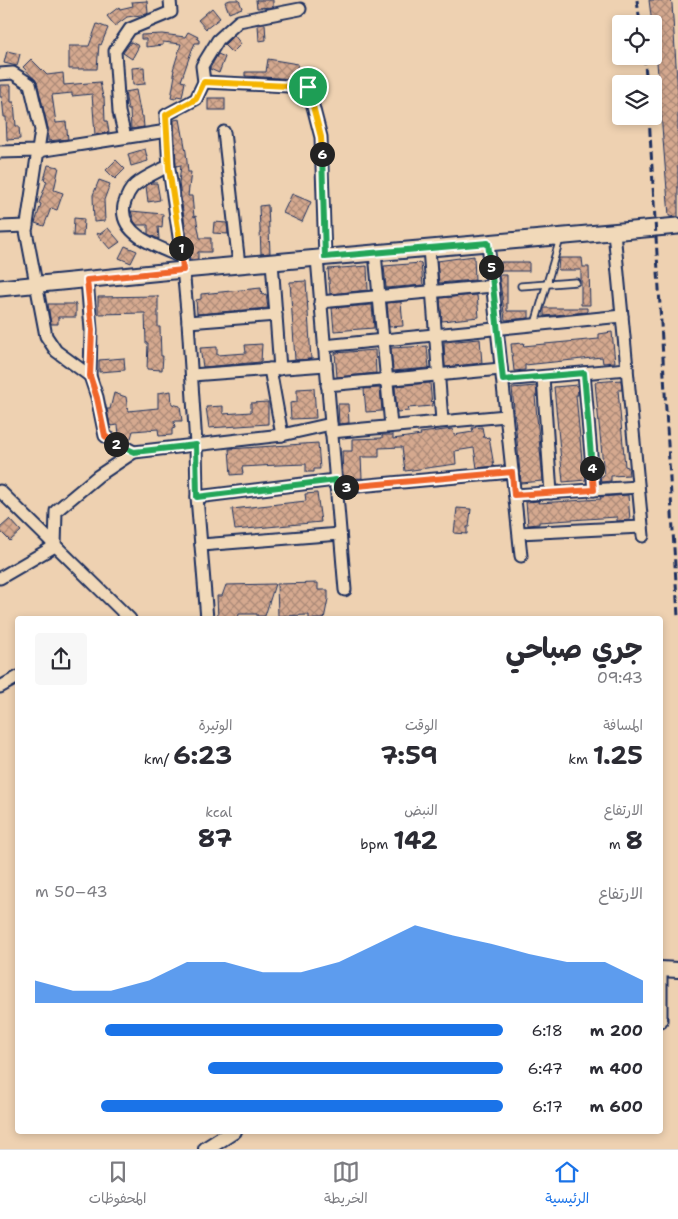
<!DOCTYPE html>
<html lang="ar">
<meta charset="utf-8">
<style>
body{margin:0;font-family:"Shantell Sans","Playpen Sans Arabic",sans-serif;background:#f7f7f7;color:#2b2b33;direction:rtl;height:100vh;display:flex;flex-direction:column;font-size:19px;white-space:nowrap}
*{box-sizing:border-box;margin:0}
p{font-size:16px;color:#7c7c81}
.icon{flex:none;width:28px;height:28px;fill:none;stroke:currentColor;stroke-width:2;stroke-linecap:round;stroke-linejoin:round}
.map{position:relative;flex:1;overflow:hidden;direction:ltr}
.drawer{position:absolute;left:15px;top:616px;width:648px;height:518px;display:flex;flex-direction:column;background:#fff;border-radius:5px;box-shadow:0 2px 8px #0003;direction:rtl}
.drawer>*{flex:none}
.tools{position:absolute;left:612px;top:15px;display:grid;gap:10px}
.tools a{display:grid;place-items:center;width:50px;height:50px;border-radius:5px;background:#fff;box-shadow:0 2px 8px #0003;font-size:25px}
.pin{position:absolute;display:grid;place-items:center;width:42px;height:42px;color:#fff;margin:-21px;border:2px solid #fff;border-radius:50%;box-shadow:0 1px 5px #0007}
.km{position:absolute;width:25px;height:25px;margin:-12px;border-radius:50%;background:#222;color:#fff;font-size:14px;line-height:25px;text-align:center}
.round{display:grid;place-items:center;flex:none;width:52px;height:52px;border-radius:5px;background:#f7f7f7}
.overview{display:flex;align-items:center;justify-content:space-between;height:85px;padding:0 20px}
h1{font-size:28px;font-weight:700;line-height:38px}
.stats{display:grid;grid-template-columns:repeat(3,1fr);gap:8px;height:85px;padding:5px 20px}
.stats div{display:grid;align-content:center}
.stats b{font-size:25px;font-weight:700}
.stats small{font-size:14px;font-weight:400}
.stats p{font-size:14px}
.chart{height:140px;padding:10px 20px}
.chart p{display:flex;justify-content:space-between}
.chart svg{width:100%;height:90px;margin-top:5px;fill:#1a73e8;opacity:.7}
ul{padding:0 20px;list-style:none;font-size:16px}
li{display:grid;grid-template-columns:80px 60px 1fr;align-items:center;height:38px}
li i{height:12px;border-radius:6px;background:#1a73e8}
.menu{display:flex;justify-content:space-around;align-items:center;height:70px;border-top:1px solid #e1e1e2;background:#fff;font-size:14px;color:#7c7c81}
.menu a{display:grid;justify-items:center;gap:2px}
.menu .current{color:#1a73e8}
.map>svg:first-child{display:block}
.building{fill:url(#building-cross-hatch);stroke:#1b2f5e}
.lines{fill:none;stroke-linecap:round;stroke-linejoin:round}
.service-casing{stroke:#1b2f5e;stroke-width:9}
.minor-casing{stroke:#1b2f5e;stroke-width:15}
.tertiary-casing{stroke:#1b2f5e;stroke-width:18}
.secondary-casing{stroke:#1b2f5e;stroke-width:19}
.service{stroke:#f1d9b9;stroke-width:5.5}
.minor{stroke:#f1d9b9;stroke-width:11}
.tertiary{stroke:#f1d9b9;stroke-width:14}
.secondary{stroke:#f1d9b9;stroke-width:15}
.rail{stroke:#1b2f5e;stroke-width:3;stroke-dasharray:8 4;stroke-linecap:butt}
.split-1-casing{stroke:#fff;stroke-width:10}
.split-2-casing{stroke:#fff;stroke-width:10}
.split-3-casing{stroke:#fff;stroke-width:10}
.split-4-casing{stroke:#fff;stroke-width:10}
.split-5-casing{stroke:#fff;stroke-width:10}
.split-6-casing{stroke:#fff;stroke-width:10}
.split-7-casing{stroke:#fff;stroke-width:10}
.split-1{stroke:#f5b400;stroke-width:6}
.split-2{stroke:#f0652b;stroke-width:6}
.split-3{stroke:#22a559;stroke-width:6}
.split-4{stroke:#f0652b;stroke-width:6}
.split-5{stroke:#22a559;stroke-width:6}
.split-6{stroke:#22a559;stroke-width:6}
.split-7{stroke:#f5b400;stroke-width:6}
</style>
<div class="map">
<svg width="678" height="1149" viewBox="0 0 678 1149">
<defs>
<pattern id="building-cross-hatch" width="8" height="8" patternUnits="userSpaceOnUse" patternTransform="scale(1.25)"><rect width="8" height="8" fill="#d5a98f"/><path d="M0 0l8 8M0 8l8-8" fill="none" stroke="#ac8a78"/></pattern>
</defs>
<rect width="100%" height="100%" fill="#eed1b1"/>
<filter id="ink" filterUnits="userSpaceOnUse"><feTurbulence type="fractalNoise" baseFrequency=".02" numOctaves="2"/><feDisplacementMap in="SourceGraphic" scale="10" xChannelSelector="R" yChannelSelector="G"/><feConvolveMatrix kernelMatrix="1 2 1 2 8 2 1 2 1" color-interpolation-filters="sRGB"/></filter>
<g filter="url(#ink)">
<g class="building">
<path d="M230,0H239L242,8L229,13L225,2Z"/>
<path d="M256,0H273V7L257,8Z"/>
<path d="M649,0H671L672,4L678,94V217L669,216L654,24H652Z"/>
<path d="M147,1L148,13L147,14L127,17L115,26L107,16L119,7L120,9L133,6L132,2Z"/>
<path d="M212,8L220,18L206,29L198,20Z"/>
<path d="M97,24L108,28L101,45L99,44L97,69H69V46H89Z"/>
<path d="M265,24L266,40L259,41L258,25Z"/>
<path d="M188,32L198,37L197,39L199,40V43H195L190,55L181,81L185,82L182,97L177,96L175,99L171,98L175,75H173L174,70H173L181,44L163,42V45L146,47V39H141V35L162,34L185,37Z"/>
<path d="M234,35L241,44L232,53L224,45Z"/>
<path d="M131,42L139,46L132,59L123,53Z"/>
<path d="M7,51L20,54L17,66L4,63Z"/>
<path d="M218,54L225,57L219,73L210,69V68Z"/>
<path d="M31,59L47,75L63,73L64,85L100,82L103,97H104L105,121H107L109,132L95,135L92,94L72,96V93L52,95L56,123L66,122L68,139L48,141V128L37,82L23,67Z"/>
<path d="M268,59L298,64L296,79L245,76V72H266Z"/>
<path d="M144,67L145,84L133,85L132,68Z"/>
<path d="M0,85H11V102H14L16,126H19L20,139L7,140L6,117H4L2,97H0Z"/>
<path d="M136,90L141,116H143L144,127L131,129L130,110H128L125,92Z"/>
<rect x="208" y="98" width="17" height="12"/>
<path d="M180,119L186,152L188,172H191L188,196H192L194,217L196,216L200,238H211V252H198V259L190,260L179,183L181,165L176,166L174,120Z"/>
<path d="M145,149L148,161L131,166L128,154Z"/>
<path d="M116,160L125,169L115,179L106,170Z"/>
<path d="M48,165L59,167L54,190L63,193L57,210L51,208L44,226L35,223L41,204L39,203L47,181L44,180Z"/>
<path d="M99,180L110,184L104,200L105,221L94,222L93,195Z"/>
<path d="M151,183H157L160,200L148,202L146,186Z"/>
<path d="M292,194L311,202L302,222L283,213Z"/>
<path d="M268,205L270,253L261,254L259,206Z"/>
<path d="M131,211L163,214L162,228L158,227L159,239L148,234V225H137L134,221Z"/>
<path d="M74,218L84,219L83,236H73Z"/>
<path d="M214,222L227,223L228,234L213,233Z"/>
<path d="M108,228L120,242L110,249L96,233L100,234Z"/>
<path d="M125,246L137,251L131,263L119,258Z"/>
<path d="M474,256L475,280L439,283L437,261Z"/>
<path d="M559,258H582L583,267H589L590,305H581V270H558Z"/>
<rect x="501" y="262" width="28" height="9"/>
<path d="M421,263L423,285L386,288L384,266Z"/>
<path d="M367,266L368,290L330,294L328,269Z"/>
<path d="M499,275H507V311H529V318L505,320Z"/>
<path d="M306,281L311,359L295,360L290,282Z"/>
<path d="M261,288L262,295L266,294L268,308L197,314L196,300L201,299V294Z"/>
<path d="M477,295L479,317L442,321L440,298Z"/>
<path d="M158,296V327H160L161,356H163L162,370L147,369L148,343H146L145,313L98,314V297Z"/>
<path d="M401,302L403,326L389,327L387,303Z"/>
<path d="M48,304H76V317H58V324H51Z"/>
<path d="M372,305L374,328L334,331L332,308Z"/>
<path d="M544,308H587V312L544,316Z"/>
<path d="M612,332L615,362L603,363L602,357L525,365V370L514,371L511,344L524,343L523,346L599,339V334Z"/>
<path d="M480,339L482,363L445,367L444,342Z"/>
<path d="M262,344L261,362L203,367L200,348L217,347V355L246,353L245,345Z"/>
<path d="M427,346L429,368L393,371L391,348Z"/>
<path d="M375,350L376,373L337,377L335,353Z"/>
<path d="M124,358L125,370L99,372V360Z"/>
<path d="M621,380L622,390H618L625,466L628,467L629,475L611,476V481L601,482L600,476H604L595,382Z"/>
<path d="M430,383L432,406L408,408L409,411L397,412L395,386Z"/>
<path d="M577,385L578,395H576L583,471H585L586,480L563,482L554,387Z"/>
<path d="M536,386L537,396H535L543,481L521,483L512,388Z"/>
<path d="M314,388L316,418L291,419L290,403L297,402V389Z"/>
<path d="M380,388L382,411L366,412L364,389Z"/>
<path d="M171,391L172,404L180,406L182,421H174L175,428L172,429V435L159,436L158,429L133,431L131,438L126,439L119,435L118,425L110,426L107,409H110L114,393L126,397L128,411L158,408V393Z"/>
<path d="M268,402V424L209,428L206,407L223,406V414L251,412V403Z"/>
<path d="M338,404H348L349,423L339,424Z"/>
<path d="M482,427L484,438L489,437L494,466L477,468L474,448L455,451L456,464L405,471L402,447L379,448V457H361L362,478L349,479V478H343L342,451H352V439L382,438V435H393V439L421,435L420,433L453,429L454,435L473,432L472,428Z"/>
<path d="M318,443L320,469H314V472H306V464L278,465L242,467L243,474L231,475L229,449Z"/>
<path d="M317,493L321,522L235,530L232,509L306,501L305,494Z"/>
<path d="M628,495L630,520L617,521V517L539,522V524L528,525L526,502L539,501L538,503L601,499L600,497Z"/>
<path d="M457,508L471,509L469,527H467V534L454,533Z"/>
<path d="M10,519L21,531L10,541L0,531V528Z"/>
<path d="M318,583V590H328V599L324,619H309V615L278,616L277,584Z"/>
<path d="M275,584L265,616H257V614H239L238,619H218L217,596H222L226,585Z"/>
</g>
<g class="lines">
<g class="service-casing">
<g id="service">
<path d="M521,286L576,282"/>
<path d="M535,324L560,239"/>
</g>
</g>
<g class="minor-casing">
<g id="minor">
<path d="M0,74L13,73L30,84L41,130L26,231L46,336L56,351L90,376"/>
<path d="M204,82L308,87L321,137L325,257"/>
<path d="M224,132L239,265"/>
<path d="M125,137L119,112L115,51L130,29L171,12L170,0"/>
<path d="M0,152L38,151L167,131"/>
<path d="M168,166C157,172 145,177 135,185C129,190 126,198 124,205C118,235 160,248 182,257"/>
<path d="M0,227L27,226"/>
<path d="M614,232L643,536"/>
<path d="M488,243L521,556"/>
<path d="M429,248L442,421"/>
<path d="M375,253L391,426"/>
<path d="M317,258L345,590"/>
<path d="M272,262L280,369"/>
<path d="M320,302L493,286"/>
<path d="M188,322L276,315"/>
<path d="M324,346L622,316"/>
<path d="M270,369L282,435"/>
<path d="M584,373L594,490"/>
<path d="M192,375L326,365"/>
<path d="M543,377L551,493"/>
<path d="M503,380L627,369"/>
<path d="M327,385L501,369"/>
<path d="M331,432L506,416"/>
<path d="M134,452L282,435L331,424"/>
<path d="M336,488L512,472"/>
<path d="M0,491L130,619"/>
<path d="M515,495L638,487"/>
<path d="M197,497L335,480"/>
<path d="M519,533L642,527"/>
<path d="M201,545L340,534"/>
<path d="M0,578L55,546L56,511L98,476L134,452L105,436L97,397L90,376L91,330L87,279"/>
<path d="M207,619L197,497L196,445L188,322L182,257L169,169L166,115L196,99L204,82L202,66L218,40L239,21L300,9"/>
<path d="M0,687L18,677"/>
<path d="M661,969V1021"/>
</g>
</g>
<g class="tertiary-casing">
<g id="tertiary">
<path d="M660,969L678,970"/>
<path d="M206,1149L234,1131"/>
</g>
</g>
<g class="secondary-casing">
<path id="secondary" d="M0,288L183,270L678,226"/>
</g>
<use href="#service" class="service"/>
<use href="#minor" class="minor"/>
<use href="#tertiary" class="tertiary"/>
<use href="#secondary" class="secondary"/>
<g class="rail">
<path d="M637,0L640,24"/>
<path d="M644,56L647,84"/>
<path d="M649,116L678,617"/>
</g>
</g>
</g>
<g class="lines" filter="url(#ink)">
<g class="split-1-casing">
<path id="split-1" d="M181,248L169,169L166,115L196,99L204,82L308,87"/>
</g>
<g class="split-2-casing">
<path id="split-2" d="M116,444L105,436L97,398L90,376L92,330L87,280L183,270L181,248"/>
</g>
<g class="split-3-casing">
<path id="split-3" d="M116,444L134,452L196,445L197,497L336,480V488L346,487"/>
</g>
<g class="split-4-casing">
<path id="split-4" d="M346,487L512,472L514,495L594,490L592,468"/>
</g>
<g class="split-5-casing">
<path id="split-5" d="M491,267L503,380L584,373L592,468"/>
</g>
<g class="split-6-casing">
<path id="split-6" d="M322,154L325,257L488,243L491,267"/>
</g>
<g class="split-7-casing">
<path id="split-7" d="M308,87L321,137L322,154"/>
</g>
<use href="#split-1" class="split-1"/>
<use href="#split-2" class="split-2"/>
<use href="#split-3" class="split-3"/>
<use href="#split-4" class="split-4"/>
<use href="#split-5" class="split-5"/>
<use href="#split-6" class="split-6"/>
<use href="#split-7" class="split-7"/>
</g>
</svg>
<div class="tools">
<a><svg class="icon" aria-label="locate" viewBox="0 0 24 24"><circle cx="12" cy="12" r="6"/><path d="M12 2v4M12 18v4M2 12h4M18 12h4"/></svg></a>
<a><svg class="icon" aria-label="layers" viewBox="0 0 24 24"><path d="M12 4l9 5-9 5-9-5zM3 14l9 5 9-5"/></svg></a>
</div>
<div class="pin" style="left:308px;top:87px;background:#1e9e55"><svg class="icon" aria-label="arrive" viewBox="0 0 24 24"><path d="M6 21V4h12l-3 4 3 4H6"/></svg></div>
<b class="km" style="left:181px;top:248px">1</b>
<b class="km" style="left:116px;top:444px">2</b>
<b class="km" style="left:346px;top:487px">3</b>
<b class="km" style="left:592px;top:468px">4</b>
<b class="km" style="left:491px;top:267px">5</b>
<b class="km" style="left:322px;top:154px">6</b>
<section class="drawer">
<div class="overview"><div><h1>جري صباحي</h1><p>09:43</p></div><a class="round"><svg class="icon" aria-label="share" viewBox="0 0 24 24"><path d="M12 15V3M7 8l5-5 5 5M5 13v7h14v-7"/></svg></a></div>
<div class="stats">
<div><p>المسافة</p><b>1.25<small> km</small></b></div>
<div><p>الوقت</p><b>7:59</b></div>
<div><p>الوتيرة</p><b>6:23<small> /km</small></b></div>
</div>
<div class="stats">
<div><p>الارتفاع</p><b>8<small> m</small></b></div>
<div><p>النبض</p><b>142<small> bpm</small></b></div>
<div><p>kcal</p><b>87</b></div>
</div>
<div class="chart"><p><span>الارتفاع</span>43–50 m</p>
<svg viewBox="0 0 160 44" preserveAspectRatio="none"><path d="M0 44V33L10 38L20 38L30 33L40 24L50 24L60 29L70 29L80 24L90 15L100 6L110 11L120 15L130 20L140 24L150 24L160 33V44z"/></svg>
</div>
<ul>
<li><b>200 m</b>6:18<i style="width:85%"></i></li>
<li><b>400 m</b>6:47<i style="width:63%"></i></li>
<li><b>600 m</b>6:17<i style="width:86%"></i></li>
</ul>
</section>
</div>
<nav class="menu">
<a class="current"><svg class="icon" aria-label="home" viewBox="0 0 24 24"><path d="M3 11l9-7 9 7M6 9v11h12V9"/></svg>الرئيسية</a>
<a><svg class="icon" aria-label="map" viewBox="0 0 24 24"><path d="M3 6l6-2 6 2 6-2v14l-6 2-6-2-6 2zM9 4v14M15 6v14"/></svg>الخريطة</a>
<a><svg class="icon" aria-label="saved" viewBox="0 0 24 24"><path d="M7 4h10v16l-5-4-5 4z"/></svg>المحفوظات</a>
</nav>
